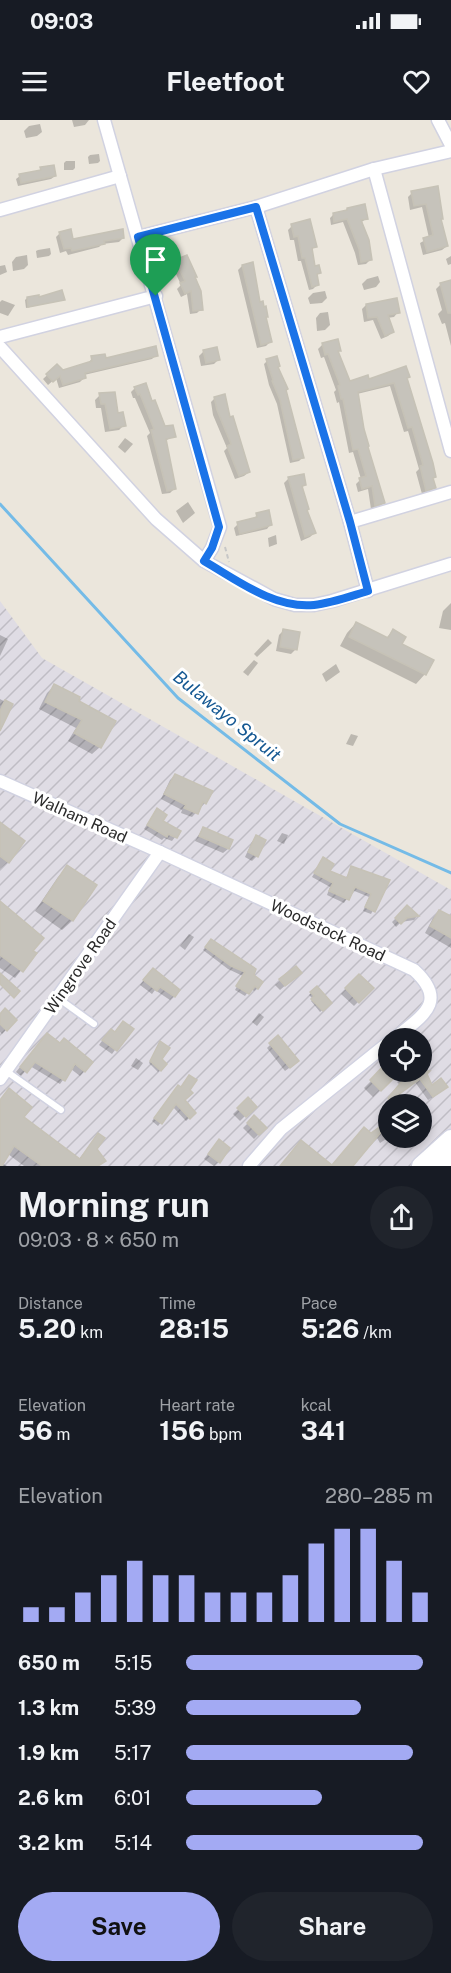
<!DOCTYPE html>
<meta charset="utf-8">
<style>
body{margin:0;font-family:"Public Sans",sans-serif;background:#20242c;color:#f1f3f6;height:100vh;display:flex;flex-direction:column;font-size:22px;white-space:nowrap}
*{box-sizing:border-box;margin:0}
p{font-size:20px;color:#9ea1a6}
.icon{flex:none;width:33px;height:33px;fill:none;stroke:currentColor;stroke-width:2;stroke-linecap:round;stroke-linejoin:round}
.map{position:relative;height:1046px;overflow:hidden}
.panel{display:flex;flex-direction:column;background:#171b24;flex:1}
.panel>*{flex:none}
.controls{position:absolute;left:378px;top:908px;display:grid;gap:12px}
.controls a{display:grid;place-items:center;width:54px;height:54px;border-radius:50%;background:#171b24;box-shadow:0 3px 9px #0003;font-size:30px}
.pin{position:absolute;display:grid;place-items:center;width:51px;height:51px;color:#fff;margin:-62px -26px;border-radius:50% 50% 50% 0;rotate:-45deg;box-shadow:0 0 6px #0007}
.pin .icon{rotate:45deg}
.round{display:grid;place-items:center;flex:none;width:63px;height:63px;border-radius:32px;background:#20242c}
.summary{display:flex;align-items:center;justify-content:space-between;height:102px;padding:0 18px}
h1{font-size:33px;font-weight:700;line-height:45px}
.metrics{display:grid;grid-template-columns:repeat(3,1fr);gap:9px;height:102px;padding:6px 18px}
.metrics div{display:grid;align-content:center}
.metrics b{font-size:26px;font-weight:700}
.metrics small{font-size:16px;font-weight:400}
.metrics p{font-size:16px}
.chart{height:168px;padding:12px 18px}
.chart p{display:flex;justify-content:space-between}
.chart svg{width:100%;height:108px;margin-top:6px;stroke:#a3aaf3;stroke-width:6}
.cta{display:flex;gap:12px;margin-top:auto;padding:12px 18px}
.cta a{flex:1;height:69px;border-radius:36px;background:#a3aaf3;color:#111;font-size:24px;font-weight:700;line-height:69px;text-align:center}
.cta a+a{background:#20242c;color:#f1f3f6}
ul{padding:0 18px;list-style:none;font-size:20px}
li{display:grid;grid-template-columns:96px 72px 1fr;align-items:center;height:45px}
li i{height:15px;border-radius:8px;background:#a3aaf3}
.status{display:flex;justify-content:space-between;align-items:center;height:42px;padding:0 30px;background:#171b24;direction:ltr}
.status svg{height:16px;fill:currentColor}
header{display:flex;justify-content:space-between;align-items:center;height:78px;padding:0 18px;background:#171b24;font-size:27px;font-weight:700}
.map>svg:first-child{display:block}
.industrial{fill:url(#industrial-furrows);fill-rule:evenodd}
.shadow{fill:#0003}
.lines{fill:none;stroke-linecap:round;stroke-linejoin:round}
.stream{stroke:#74bbe7;stroke-width:3}
.building{fill:#c6c3bb;stroke:#c6c2b6;stroke-width:1.5}
.lane-casing{stroke:#d1d2e1;stroke-width:9}
.street-casing{stroke:#d1d2e1;stroke-width:15}
.secondary-casing{stroke:#d1d2e1;stroke-width:21}
.path{stroke:#c7c7c7;stroke-width:2;stroke-dasharray:4.5 3;stroke-linecap:butt}
.lane{stroke:#fff;stroke-width:6}
.street{stroke:#fff;stroke-width:12}
.secondary{stroke:#fff;stroke-width:18}
.route-casing{stroke:#fff;stroke-width:12}
.route{stroke:#1a73e8;stroke-width:8}
.labels{text-anchor:middle;stroke-width:6;stroke-linejoin:round;paint-order:stroke}
.street-label{font-size:16px;fill:#292929;stroke:#fff}
.water-label{font-size:18px;font-style:italic;fill:#155892;stroke:#fff}
</style>
<div class="status"><b>09:03</b><svg viewBox="0 0 49 12"><path d="M0 12V9h3v3zM5 12V6h3v6zM10 12V3h3v9zM15 12V0h3v12zM26 1h20v11H26zM47 4h2v5h-2z"/></svg></div>
<header><svg class="icon" aria-label="menu" viewBox="0 0 24 24"><path d="M4 6h16M4 12h16M4 18h16"/></svg>Fleetfoot<svg class="icon" aria-label="heart" viewBox="0 0 24 24"><path d="M12 20l-8-8c-3-5 5-10 8-4 3-6 11-1 8 4z"/></svg></header>
<div class="map">
<svg width="451" height="1046" viewBox="0 0 451 1046">
<defs>
<pattern id="industrial-furrows" width="10" height="10" patternUnits="userSpaceOnUse" patternTransform="scale(1.5)"><rect width="10" height="10" fill="#dfdce4"/><path d="M-1 1l2-2M0 10L10 0M9 11l2-2" fill="none" stroke="#bfbdc4"/></pattern>
</defs>
<rect width="100%" height="100%" fill="#ebe6dc"/>
<path class="industrial" d="M0,481L42,538L451,770V1012L410,1046H0ZM388,918H422V951H388ZM388,984H422V1017H388Z"/>
<g class="shadow">
<path d="M72,0H89L85,5L74,7Z"/>
<path d="M40,4L42,12L37,16L26,18L24,11L29,6Z"/>
<path d="M99,34L100,41L98,43L89,44L88,37L90,35Z"/>
<path d="M66,41H75V48L73,50H64V43Z"/>
<path d="M41,49L55,56L51,59L18,66L16,59L20,56L37,52Z"/>
<path d="M436,68L439,100L447,126L442,130L423,135L420,123L429,118L422,87L410,90L408,77L412,73Z"/>
<path d="M347,89L366,99L360,103L370,140L366,144L358,145L355,133L343,102L331,105L330,98L333,95L344,93Z"/>
<path d="M292,106L315,126L311,131L314,148L319,153L316,156L317,165L313,169L309,170L301,141H298L294,120H290L288,110Z"/>
<path d="M60,113L72,121L123,118L119,122L102,124L99,127L68,135L66,131L60,133L56,117Z"/>
<path d="M50,128L51,134L49,136L37,138L36,131L38,130Z"/>
<path d="M27,135L28,145L24,149L13,151L12,142L16,137Z"/>
<path d="M451,136V144L448,145L446,139Z"/>
<path d="M176,141L201,189L197,193L190,194L187,174L181,177L177,169L181,165L172,145Z"/>
<path d="M5,145L7,152L0,155V146Z"/>
<path d="M242,146L259,184L267,196L265,198L270,222L266,226L257,228L238,150Z"/>
<path d="M378,156L380,162L376,167L364,170L362,164L367,159Z"/>
<path d="M451,161V226L445,203L442,204L438,194L442,190L436,169L441,164Z"/>
<path d="M325,171L327,178L322,183L310,184L308,178L313,173Z"/>
<path d="M27,178L38,179H63L26,188L25,180Z"/>
<path d="M2,180L15,185L8,196L0,193V182Z"/>
<path d="M366,185L398,192L394,197L387,198L392,212L388,216L381,219L373,200L364,202L362,189Z"/>
<path d="M328,192L330,205L325,210L317,211L316,198L320,193Z"/>
<path d="M323,224L339,230L337,232L349,263L409,256L406,259L434,357L431,360L434,368L429,372L422,374L416,352L419,349L408,311L404,312L390,266L357,274L366,327L384,383L379,387L371,389L368,369L358,372L356,364L361,359L353,332L349,333L339,282L337,283L334,272L336,270L324,237L321,238L318,229Z"/>
<path d="M203,232L219,239L214,244L201,246L199,236Z"/>
<path d="M156,235L152,239L84,255V258L80,262L59,268L56,258L48,265L43,259L57,246L62,251L88,244L92,238L105,240Z"/>
<path d="M267,241L277,247L284,271L302,338L299,341L290,343L277,284L269,265L264,244Z"/>
<path d="M135,268L151,283L164,308L174,316L165,321L175,368L170,373L162,374L147,316L150,313L135,278H133L131,272Z"/>
<path d="M100,275L124,305L119,310L105,312L101,288H96L95,280Z"/>
<path d="M215,278L229,299L249,352L244,356L235,359L224,331L227,328L213,295L211,282Z"/>
<path d="M125,318L133,324L125,333L118,327Z"/>
<path d="M303,355L305,365L301,368L306,390L315,412L310,417L301,421L284,363L288,359Z"/>
<path d="M188,382L195,393L183,403L176,391Z"/>
<path d="M257,394L270,405L267,409L236,416L234,408L238,404L254,400Z"/>
<path d="M276,415L277,424L269,427L268,418Z"/>
<path d="M451,483V510L439,508L443,491Z"/>
<path d="M356,503L386,518L393,511L400,525L425,554L416,564L340,526L347,513Z"/>
<path d="M284,510L296,529L291,534L276,531L279,515Z"/>
<path d="M0,515L8,519L0,536Z"/>
<path d="M268,519L272,523L257,537L254,534Z"/>
<path d="M254,540L258,543L248,556L243,552Z"/>
<path d="M336,544L340,552L326,562L322,554Z"/>
<path d="M54,566L77,581L100,627L92,634L68,621L76,608L39,589L47,573Z"/>
<path d="M0,579L11,585L0,604Z"/>
<path d="M351,614L358,616L353,626L346,624Z"/>
<path d="M175,655L205,683L192,697L181,693L182,690L161,679L170,660Z"/>
<path d="M154,694L161,702L179,712L172,721L164,718L162,720L144,709Z"/>
<path d="M0,704L8,742L0,749Z"/>
<path d="M203,708L228,729L223,733L195,721Z"/>
<path d="M282,713L288,715L284,724L277,721Z"/>
<path d="M256,717L257,736L252,741L245,737L252,722Z"/>
<path d="M323,739L328,751L345,759L352,748L388,761L371,794L363,791L369,777L352,770L344,783L327,775L330,767L312,757Z"/>
<path d="M68,747L95,766L72,801L62,810L35,791L58,757Z"/>
<path d="M407,787L417,796L414,800L401,802L396,807L392,802Z"/>
<path d="M0,788L34,834L15,858L0,848Z"/>
<path d="M440,791L451,798V828L425,813L433,798Z"/>
<path d="M189,814L194,817L185,830L180,826Z"/>
<path d="M208,824L252,855L257,868L254,871L251,868L245,876L235,870L243,856L228,849L203,830Z"/>
<path d="M296,848L295,857L280,870L275,865Z"/>
<path d="M149,854L174,876L170,880L155,870L152,874L140,865Z"/>
<path d="M359,856L372,868L354,886L341,874Z"/>
<path d="M317,868L330,883L320,892L311,881L313,879L309,875Z"/>
<path d="M259,893L264,897L257,906L252,902Z"/>
<path d="M0,895L15,900L2,914L0,912Z"/>
<path d="M131,909L112,934L99,925L107,914Z"/>
<path d="M278,917L293,945L285,951L267,928Z"/>
<path d="M43,919L59,925L91,943L80,956L71,949L60,964L30,946L21,956L16,952Z"/>
<path d="M422,920L426,925L422,929Z"/>
<path d="M159,924L160,939L165,944L158,952L149,943Z"/>
<path d="M136,938L143,943L138,950L131,946Z"/>
<path d="M388,944V951H399L373,977L364,968Z"/>
<path d="M423,949L431,967L442,971L428,980L415,962L385,983L400,965L397,962L401,959Z"/>
<path d="M9,970L22,998L79,1039L98,1015L96,1029L104,1041L98,1046H24L8,1034L2,1043L7,1046H0V980Z"/>
<path d="M175,970L191,996L186,1001L173,987L158,1006L152,1001Z"/>
<path d="M248,980L254,987L240,1001L233,994Z"/>
<path d="M254,997L265,1008L254,1019L243,1008Z"/>
<path d="M388,1002L389,1017L380,1023L376,1016L351,1046H280H332Z"/>
<path d="M214,1026L218,1042L214,1046L204,1039Z"/>
</g>
<g class="lines">
<path class="stream" d="M0,384L178,578L340,704L451,753"/>
</g>
<g class="building">
<path d="M54,45L56,56L21,63L19,54L41,50L40,47Z"/>
<path d="M438,66L443,99H441L448,126L427,132L423,118L433,115L426,84L414,86L411,71Z"/>
<path d="M365,84L368,99L361,100L369,120L372,140L361,142L359,129L347,99L334,102L333,93L347,90V88Z"/>
<path d="M310,99L317,127L312,128L315,146L319,145L321,153L317,154L319,165L312,167L305,138H302L298,116L294,117L291,104Z"/>
<path d="M71,109L73,119L123,109L124,118L104,121L105,124L72,131L71,128L64,129L59,112Z"/>
<path d="M187,135L197,157H195L201,171L203,190L193,191L191,171L185,174L180,163L185,161L175,140Z"/>
<path d="M253,142L260,182L263,181L264,187L266,186L268,197H266L272,222L261,225L242,145Z"/>
<path d="M451,160V193H448L440,163Z"/>
<path d="M62,170L65,180L28,187L27,177L39,175V177Z"/>
<path d="M397,178L400,193L388,195L394,212L385,216L377,197L368,198L366,184Z"/>
<path d="M338,219L341,231H338L350,261L368,255L369,259L406,246L410,257L407,258L433,343L436,357L433,358L436,368L426,371L420,346L423,345L412,307L408,308L394,263L358,272L364,309L369,326L368,327L385,383L375,386L372,366L362,369L359,358L366,356L358,329L353,330L343,279H341L338,266L340,265L328,234L325,235L322,223Z"/>
<path d="M156,226L158,236L85,253L86,258L63,265L60,256L53,262L46,254L57,244L63,250L92,241L91,236L105,234L106,238Z"/>
<path d="M217,227L220,240L206,243L203,230Z"/>
<path d="M277,236L280,246L278,247L288,269L286,270L304,338L293,340L280,280L272,261L273,260L266,239Z"/>
<path d="M146,263L152,281L155,280L165,306L173,305L176,317L166,319L176,369L167,371L151,310L154,309L140,274L138,275L134,267Z"/>
<path d="M115,272L118,293L123,292L126,306L110,309L105,284H101L99,273Z"/>
<path d="M225,274L230,297L233,296L250,352L239,356L227,326L231,324L217,290L214,277Z"/>
<path d="M304,354L306,365L302,366L309,389L307,390L316,413L305,417L288,357Z"/>
<path d="M269,390L272,405L240,414L237,402L257,397L256,393Z"/>
<path d="M356,502L388,518L393,509L406,517L402,524L434,540L426,555L349,517Z"/>
<path d="M283,509L300,512L297,530L280,527Z"/>
<path d="M54,564L80,577L79,581L116,601L101,628L74,613L82,600L45,582Z"/>
<path d="M5,580L13,584L0,611V591Z"/>
<path d="M175,654L213,671L206,684L203,682L198,694L184,688L186,685L164,674Z"/>
<path d="M157,688L167,695L163,701L181,711L177,718L168,714L167,717L147,705Z"/>
<path d="M0,702L25,721L9,743L0,736Z"/>
<path d="M203,707L233,720L229,729L199,716Z"/>
<path d="M256,715L266,720L258,737L248,732Z"/>
<path d="M323,737L334,744L330,751L347,758L351,746L390,760L375,792L365,787L371,774L355,767L349,780L329,771L333,763L314,753Z"/>
<path d="M67,745L97,765L73,801L43,781Z"/>
<path d="M0,781L44,818L33,831L37,833L23,852L0,835Z"/>
<path d="M407,785L419,796L407,798L401,804L395,798Z"/>
<path d="M439,790L451,796V818L430,806Z"/>
<path d="M211,819L256,849L254,855L263,862L258,869L255,866L249,874L236,866L245,852L231,846L205,827Z"/>
<path d="M296,846L302,853L285,866L279,859Z"/>
<path d="M153,848L180,870L175,877L160,867L157,871L143,860Z"/>
<path d="M0,853L20,871L14,878L0,864Z"/>
<path d="M359,854L374,868L359,883L345,868Z"/>
<path d="M317,866L332,883L323,891L311,879L314,876L310,872Z"/>
<path d="M5,888L17,900L7,911L0,904V894Z"/>
<path d="M123,901L134,909L117,931L102,920L111,909L115,912Z"/>
<path d="M47,913L60,923L64,918L93,942L85,952L75,944L65,961L35,942L27,953L20,947Z"/>
<path d="M278,915L299,941L290,948L269,923Z"/>
<path d="M160,921L170,928L162,939L167,944L161,951L150,941Z"/>
<path d="M388,941V951H401L381,971L370,960Z"/>
<path d="M414,951H430L427,954L432,965L441,958L448,967L433,977L420,959L390,981L388,978L403,960L400,957Z"/>
<path d="M189,955L197,960L190,970L193,973L185,980L196,993L190,999L176,984L162,1004L154,998L178,965L181,967Z"/>
<path d="M9,968L32,987L24,997L80,1039L98,1013L105,1018L97,1029L106,1041L98,1046H42L14,1026L2,1046H0V980Z"/>
<path d="M248,977L257,987L246,997L237,988Z"/>
<path d="M254,995L267,1008L259,1015L247,1003Z"/>
<path d="M385,1003L387,1005L353,1046H280L301,1020L332,1045L364,1007L371,1013Z"/>
<path d="M219,1019L230,1028L220,1043L208,1034Z"/>
</g>
<g class="lines">
<g class="lane-casing">
<g id="lane">
<path d="M58,878L94,904"/>
<path d="M6,951L61,990"/>
</g>
</g>
<g class="street-casing">
<g id="street">
<path d="M104,0L220,407L212,428L204,441"/>
<path d="M438,0L451,25"/>
<path d="M374,49L451,331"/>
<path d="M256,87L350,402L368,471"/>
<path d="M0,90L120,56"/>
<path d="M138,117L256,87L374,49L451,31"/>
<path d="M0,217L156,176"/>
<path d="M0,227L156,399L204,441L274,479L295,485H314L332,481L451,444"/>
<path d="M350,402L451,372"/>
<path d="M0,661L160,732L414,850C449,882 422,896 395,918"/>
<path d="M0,959L160,732"/>
<path d="M249,1046L281,1009L388,923"/>
</g>
</g>
<g class="secondary-casing">
<g id="secondary">
<path d="M421,1046L451,1019"/>
<path d="M442,1046L451,1038"/>
</g>
</g>
<path class="path" d="M225,427L229,442"/>
<use href="#lane" class="lane"/>
<use href="#street" class="street"/>
<use href="#secondary" class="secondary"/>
</g>
<g class="lines">
<g class="route-casing">
<path id="route" d="M256,87L350,402L368,471C351,476 332,483 314,485C274,489 237,460 204,441L212,428L219,407L138,117Z"/>
</g>
<use href="#route" class="route"/>
</g>
<g class="labels">
<g class="street-label">
<text transform="translate(80 697) rotate(24)" y="6">Walham Road</text>
<text transform="translate(328 810) rotate(25)" y="6">Woodstock Road</text>
<text transform="translate(80 846) rotate(-55)" y="6">Wingrove Road</text>
</g>
<g class="water-label">
<text transform="translate(227 596) rotate(39)" y="6">Bulawayo Spruit</text>
</g>
</g>
</svg>
<div class="controls">
<a><svg class="icon" aria-label="locate" viewBox="0 0 24 24"><circle cx="12" cy="12" r="6"/><path d="M12 2v4M12 18v4M2 12h4M18 12h4"/></svg></a>
<a><svg class="icon" aria-label="layers" viewBox="0 0 24 24"><path d="M12 4l9 5-9 5-9-5zM3 14l9 5 9-5"/></svg></a>
</div>
<div class="pin" style="left:156px;top:176px;background:#1e9e55"><svg class="icon" aria-label="arrive" viewBox="0 0 24 24"><path d="M6 21V4h12l-3 4 3 4H6"/></svg></div>
</div>
<section class="panel">
<div class="summary"><div><h1>Morning run</h1><p>09:03 · 8 × 650 m</p></div><a class="round"><svg class="icon" aria-label="share" viewBox="0 0 24 24"><path d="M12 15V3M7 8l5-5 5 5M5 13v7h14v-7"/></svg></a></div>
<div class="metrics">
<div><p>Distance</p><b>5.20<small> km</small></b></div>
<div><p>Time</p><b>28:15</b></div>
<div><p>Pace</p><b>5:26<small> /km</small></b></div>
</div>
<div class="metrics">
<div><p>Elevation</p><b>56<small> m</small></b></div>
<div><p>Heart rate</p><b>156<small> bpm</small></b></div>
<div><p>kcal</p><b>341</b></div>
</div>
<div class="chart"><p><span>Elevation</span>280–285 m</p>
<svg viewBox="0 0 160 44" preserveAspectRatio="none"><path d="M5 44V38M15 44V38M25 44V32M35 44V25M45 44V19M55 44V25M65 44V25M75 44V32M85 44V32M95 44V32M105 44V25M115 44V12M125 44V6M135 44V6M145 44V19M155 44V32"/></svg>
</div>
<ul>
<li><b>650 m</b>5:15<i style="width:96%"></i></li>
<li><b>1.3 km</b>5:39<i style="width:71%"></i></li>
<li><b>1.9 km</b>5:17<i style="width:92%"></i></li>
<li><b>2.6 km</b>6:01<i style="width:55%"></i></li>
<li><b>3.2 km</b>5:14<i style="width:96%"></i></li>
</ul>
<div class="cta"><a>Save</a><a>Share</a></div>
</section>
